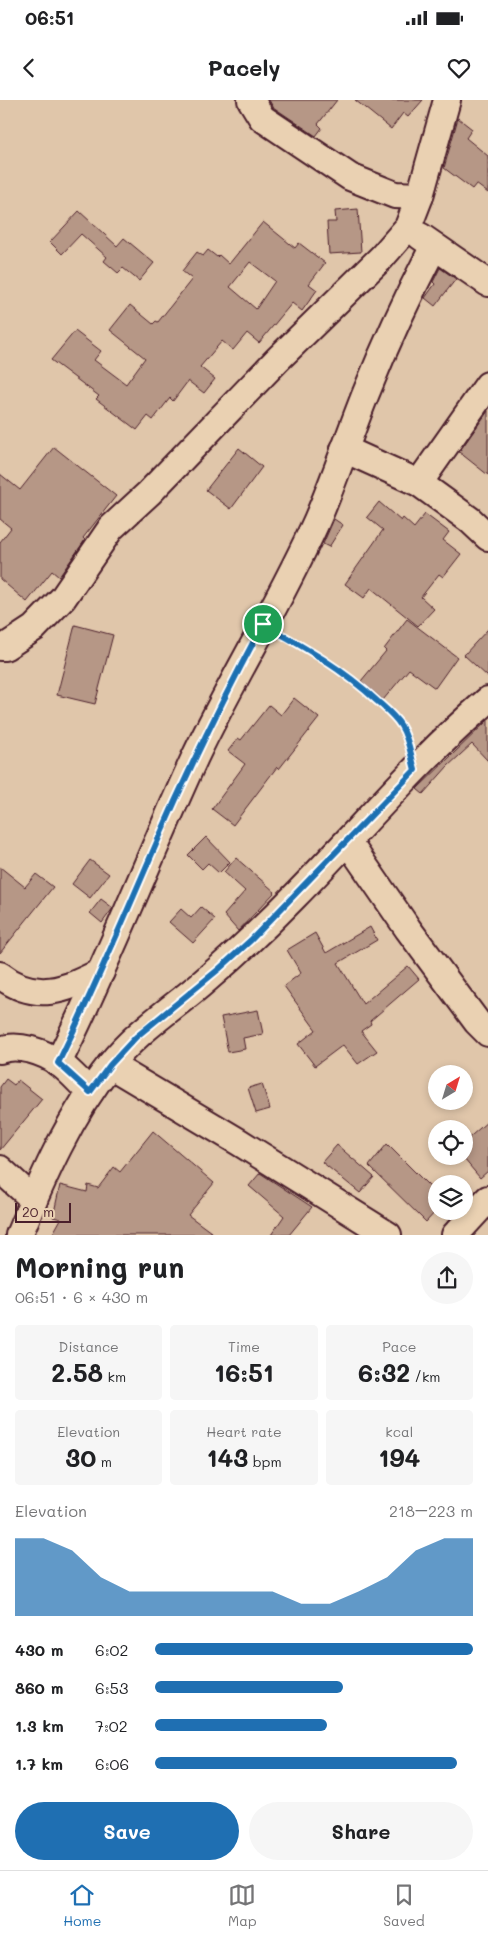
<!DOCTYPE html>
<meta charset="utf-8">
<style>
body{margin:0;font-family:Mali,sans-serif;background:#f6f6f6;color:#202124;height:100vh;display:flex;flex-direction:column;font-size:19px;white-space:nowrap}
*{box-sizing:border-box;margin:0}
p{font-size:16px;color:#757577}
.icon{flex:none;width:28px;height:28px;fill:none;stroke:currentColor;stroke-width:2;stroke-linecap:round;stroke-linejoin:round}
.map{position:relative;height:1135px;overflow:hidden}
.drawer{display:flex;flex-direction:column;background:#fff;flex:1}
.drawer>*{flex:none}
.needle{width:32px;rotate:38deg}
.buttons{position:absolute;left:428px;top:965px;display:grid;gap:10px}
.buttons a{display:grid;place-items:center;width:45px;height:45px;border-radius:50%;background:#fff;box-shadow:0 2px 8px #0003;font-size:25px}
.scale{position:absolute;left:15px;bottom:12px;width:56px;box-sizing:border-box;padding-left:5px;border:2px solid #4a1f2b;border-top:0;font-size:14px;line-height:18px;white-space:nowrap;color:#4a1f2b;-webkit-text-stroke:4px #ead1b2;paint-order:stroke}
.pin{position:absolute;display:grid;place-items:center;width:42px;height:42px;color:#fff;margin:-21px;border:2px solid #fff;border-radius:50%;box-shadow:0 1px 5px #0007}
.round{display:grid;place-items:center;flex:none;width:52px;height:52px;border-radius:26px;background:#f6f6f6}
.overview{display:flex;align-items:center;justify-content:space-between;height:85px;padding:0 15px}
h1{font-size:28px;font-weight:800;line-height:38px}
.stats{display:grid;grid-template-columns:repeat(3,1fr);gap:8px;height:85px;padding:5px 15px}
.stats div{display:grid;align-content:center;border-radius:5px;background:#f6f6f6;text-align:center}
.stats b{font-size:25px;font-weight:800}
.stats small{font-size:14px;font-weight:400}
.stats p{font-size:14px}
.chart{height:140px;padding:10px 15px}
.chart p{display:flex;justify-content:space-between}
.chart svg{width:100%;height:90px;margin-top:5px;fill:#1f6fb2;opacity:.7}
.action{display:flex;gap:10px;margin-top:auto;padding:10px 15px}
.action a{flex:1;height:58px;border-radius:30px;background:#1f6fb2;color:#fff;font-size:20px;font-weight:800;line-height:58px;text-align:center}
.action a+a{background:#f6f6f6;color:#202124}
ul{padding:0 15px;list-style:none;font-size:16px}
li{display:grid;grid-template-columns:80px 60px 1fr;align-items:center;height:38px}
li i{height:12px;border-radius:6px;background:#1f6fb2}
.status{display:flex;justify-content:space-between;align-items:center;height:35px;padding:0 25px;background:#fff;direction:ltr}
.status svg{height:14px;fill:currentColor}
header{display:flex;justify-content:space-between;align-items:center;height:65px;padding:0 15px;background:#fff;font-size:22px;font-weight:800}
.tabs{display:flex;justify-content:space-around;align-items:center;height:70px;border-top:1px solid #e0e0e0;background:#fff;font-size:14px;color:#757577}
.tabs a{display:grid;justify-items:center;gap:2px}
.tabs .on{color:#1f6fb2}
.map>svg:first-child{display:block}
.building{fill:#b69786;stroke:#4a1f2b;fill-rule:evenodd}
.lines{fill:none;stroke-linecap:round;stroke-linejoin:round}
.minor-casing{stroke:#4a1f2b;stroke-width:30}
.path{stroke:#4a1f2b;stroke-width:3;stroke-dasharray:4 4;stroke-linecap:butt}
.minor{stroke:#ead1b2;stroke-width:26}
.route-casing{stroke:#fff;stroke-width:10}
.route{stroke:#1f6fb2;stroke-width:6}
</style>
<div class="status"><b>06:51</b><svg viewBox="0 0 49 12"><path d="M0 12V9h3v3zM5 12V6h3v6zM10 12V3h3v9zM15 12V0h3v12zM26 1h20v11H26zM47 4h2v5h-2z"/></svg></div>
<header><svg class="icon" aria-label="back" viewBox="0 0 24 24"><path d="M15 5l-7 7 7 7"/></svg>Pacely<svg class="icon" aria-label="heart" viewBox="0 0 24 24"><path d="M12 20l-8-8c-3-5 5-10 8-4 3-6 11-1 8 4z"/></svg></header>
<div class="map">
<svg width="488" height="1135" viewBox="0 0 488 1135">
<rect width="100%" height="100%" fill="#e0c6aa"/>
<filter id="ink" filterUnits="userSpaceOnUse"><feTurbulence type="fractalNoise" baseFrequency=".02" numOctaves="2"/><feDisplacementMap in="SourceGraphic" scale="10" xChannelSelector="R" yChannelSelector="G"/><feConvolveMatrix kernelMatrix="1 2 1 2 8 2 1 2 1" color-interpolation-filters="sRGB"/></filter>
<g filter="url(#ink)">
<g class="building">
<path d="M269,0H337L318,24L322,28L316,36L273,7Z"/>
<path d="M355,0H423L408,17L403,13L391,29Z"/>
<path d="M458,18L472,29L466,38L488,56V93L476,84L472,89L444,68Z"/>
<path d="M358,109L361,152L329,154L327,122H336L335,111Z"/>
<path d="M79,111L117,146L124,138L154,163L139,181L123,168L118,173L104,161L107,157L81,134L62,154L50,142Z"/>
<path d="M263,122L295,148L299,143L325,163L309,184L317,190L302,211L292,203L259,243L247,233L233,250L222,241L200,267L215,279L204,293L188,281L173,301L170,298L153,320L148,316L137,330L96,299L99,296L51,260L75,231L101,251L94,260L126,284L145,258L110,230L130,205L153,224L156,221L158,222L192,179L182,171L197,152L203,156L208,150L217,157L219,155L229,164ZM250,162L275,181L256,209L230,187Z"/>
<path d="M440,168L456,179L435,206L425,198L435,184L433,182Z"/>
<path d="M488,311V375L459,352Z"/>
<path d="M54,347L116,396L83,438L85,440L59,477L52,471L27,502L0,479V442L11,428L0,419V374L20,390Z"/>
<path d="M239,348L262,367L231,409L206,390Z"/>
<path d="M379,402L401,421L403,418L414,428L425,414L449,432L443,440L461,454L443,477L439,474L421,497L434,509L418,526L371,488L364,498L345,484L383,430L367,417Z"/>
<path d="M334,419L343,425L329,447L323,444Z"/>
<path d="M407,519L457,557L435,588L409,569L383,600L361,581L386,551L384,549Z"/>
<path d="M75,525L113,535L95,604L57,595Z"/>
<path d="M488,529V577L464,555Z"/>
<path d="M294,598L319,618L279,669L277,667L233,725L212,709L245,664L228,651L238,638L241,640L269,605L281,615Z"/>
<path d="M488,620V661L472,644L448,666L423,694L417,689Z"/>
<path d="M206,737L230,762L219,773L208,763L202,769L188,755Z"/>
<path d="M236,758L275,792L238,831L224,815L245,791L224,772Z"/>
<path d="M90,760L109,774L90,798L72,784Z"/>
<path d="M0,767L25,787L36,774L53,787L0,853Z"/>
<path d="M101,799L113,808L102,823L90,813Z"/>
<path d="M201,807L215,819L193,843L169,822L181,809L191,818Z"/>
<path d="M370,827L377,840L338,863L363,904L408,866L419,879L370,921L371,924L361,931L377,951L358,964L343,945L315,966L298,944L316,930L284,886L301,873L287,850L315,833L326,853Z"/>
<path d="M258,910L263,934L243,938L245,949L228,952L221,917Z"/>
<path d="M6,979L14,985L18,980L42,999L0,1050V987Z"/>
<path d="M262,984L270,1009L256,1013L248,988Z"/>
<path d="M488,1021V1071L480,1078L464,1059V1042Z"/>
<path d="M153,1031L214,1083L188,1115L215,1135H52L61,1119L53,1117L60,1085L87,1092L88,1085L98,1088L114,1067L120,1072Z"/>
<path d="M387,1044L436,1093V1111L426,1122L369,1066Z"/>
<path d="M337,1045L374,1077L360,1093L322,1062Z"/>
<path d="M260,1073L312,1107L289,1135H271L284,1116L249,1086Z"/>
</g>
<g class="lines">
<g class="minor-casing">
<g id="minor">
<path d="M251,0L262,18L350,77L395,95L420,96"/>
<path d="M420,136L488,183"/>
<path d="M344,349L419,383L470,420L488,437"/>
<path d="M419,383L488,285"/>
<path d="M0,547H5L34,528L63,498L111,428L149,393L277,260L382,157L408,127L420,96L447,0"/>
<path d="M348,742L408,829L477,922L488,933"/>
<path d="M0,875C36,903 65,890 101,872"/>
<path d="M0,950C18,943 44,952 59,963C70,971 80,983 90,992"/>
<path d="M58,963C108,863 148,759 195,657C233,577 281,501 317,420C335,379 349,335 366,293C386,243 409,194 434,146"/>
<path d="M110,965L239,1042L388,1135"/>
<path d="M0,1069L34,1100"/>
<path d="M19,1135C43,1077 70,1015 110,965C135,933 169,911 200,885C233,857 264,828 294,797C359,731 418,660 488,600"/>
<path d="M455,1135L488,1099"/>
</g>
</g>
<path class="path" d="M283,535C322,557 398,602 409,646"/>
<use href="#minor" class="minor"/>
</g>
</g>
<g class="lines" filter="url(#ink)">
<g class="route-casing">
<path id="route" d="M263,524C304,547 343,569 377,601C386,609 395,616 401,626C409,639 411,656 415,670L251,840L219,869L136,937L110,965L90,992L58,963C94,890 125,816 157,742C189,668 225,595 263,524Z"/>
</g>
<use href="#route" class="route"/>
</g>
</svg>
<div class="buttons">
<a><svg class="needle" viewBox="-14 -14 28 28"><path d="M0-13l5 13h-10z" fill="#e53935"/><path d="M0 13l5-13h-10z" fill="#757577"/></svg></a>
<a><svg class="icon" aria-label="locate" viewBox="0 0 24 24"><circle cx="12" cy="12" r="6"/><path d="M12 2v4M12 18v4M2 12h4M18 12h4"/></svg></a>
<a><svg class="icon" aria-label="layers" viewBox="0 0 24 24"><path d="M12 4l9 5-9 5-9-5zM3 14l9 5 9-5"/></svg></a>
</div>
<div class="scale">20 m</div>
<div class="pin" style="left:263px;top:524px;background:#1e9e55"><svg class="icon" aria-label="arrive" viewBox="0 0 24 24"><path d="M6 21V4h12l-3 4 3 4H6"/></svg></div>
</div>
<section class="drawer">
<div class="overview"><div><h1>Morning run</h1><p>06:51 · 6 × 430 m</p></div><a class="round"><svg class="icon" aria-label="share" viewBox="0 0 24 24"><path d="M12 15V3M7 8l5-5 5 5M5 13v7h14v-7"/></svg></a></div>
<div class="stats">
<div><p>Distance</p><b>2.58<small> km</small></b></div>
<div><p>Time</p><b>16:51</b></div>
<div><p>Pace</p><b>6:32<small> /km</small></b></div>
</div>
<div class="stats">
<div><p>Elevation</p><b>30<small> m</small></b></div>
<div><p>Heart rate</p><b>143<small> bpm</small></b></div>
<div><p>kcal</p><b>194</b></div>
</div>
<div class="chart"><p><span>Elevation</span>218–223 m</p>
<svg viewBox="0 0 160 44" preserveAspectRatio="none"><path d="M0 44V6L10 6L20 12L30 25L40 32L50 32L60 32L70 32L80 32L90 32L100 38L110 38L120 32L130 25L140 12L150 6L160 6V44z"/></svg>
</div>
<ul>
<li><b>430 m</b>6:02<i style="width:100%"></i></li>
<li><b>860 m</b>6:53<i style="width:59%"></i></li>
<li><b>1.3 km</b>7:02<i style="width:54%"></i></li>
<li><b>1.7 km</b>6:06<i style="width:95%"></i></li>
</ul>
<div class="action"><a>Save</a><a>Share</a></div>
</section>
<nav class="tabs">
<a class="on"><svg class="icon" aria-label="home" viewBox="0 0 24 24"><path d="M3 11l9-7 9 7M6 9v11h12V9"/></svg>Home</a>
<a><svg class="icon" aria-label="map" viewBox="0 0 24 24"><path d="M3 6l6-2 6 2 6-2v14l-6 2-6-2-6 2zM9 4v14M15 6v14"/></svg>Map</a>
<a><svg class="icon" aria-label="saved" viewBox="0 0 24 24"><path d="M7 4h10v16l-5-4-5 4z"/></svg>Saved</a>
</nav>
